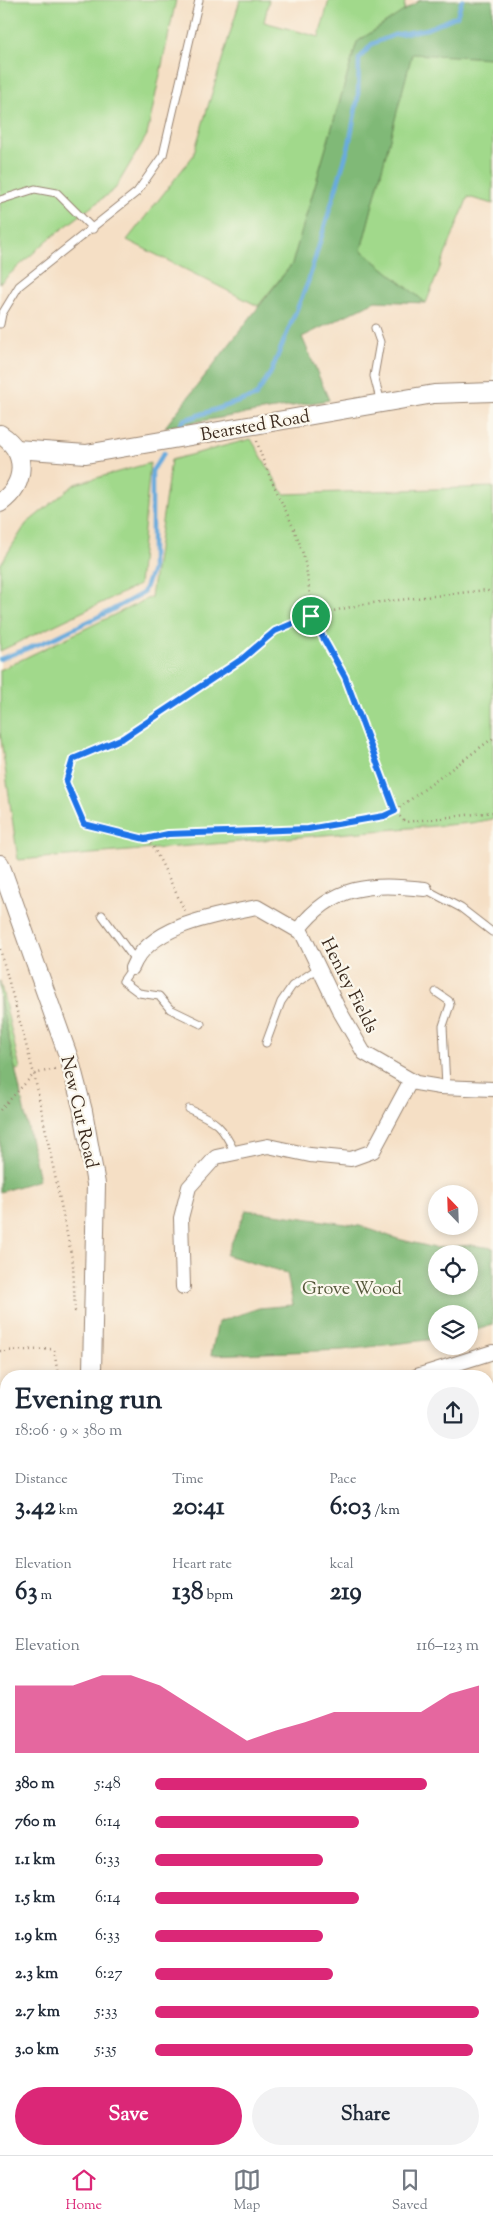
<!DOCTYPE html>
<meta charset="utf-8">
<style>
body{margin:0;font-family:"Sorts Mill Goudy",serif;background:#f2f2f3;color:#1f2937;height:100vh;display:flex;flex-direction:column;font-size:19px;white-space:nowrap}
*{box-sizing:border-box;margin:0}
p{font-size:16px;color:#747a83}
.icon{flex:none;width:28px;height:28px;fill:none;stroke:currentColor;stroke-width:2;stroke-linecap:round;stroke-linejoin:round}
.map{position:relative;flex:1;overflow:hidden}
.panel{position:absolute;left:0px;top:1370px;width:494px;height:785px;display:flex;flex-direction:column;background:#fff;border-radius:20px 20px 0 0;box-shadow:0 2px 8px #0003}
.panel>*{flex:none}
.needle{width:32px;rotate:337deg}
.buttons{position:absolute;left:428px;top:1185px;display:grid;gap:10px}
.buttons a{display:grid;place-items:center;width:50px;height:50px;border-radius:50%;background:#fff;box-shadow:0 2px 8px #0003;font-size:25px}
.pin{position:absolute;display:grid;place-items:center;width:42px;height:42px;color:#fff;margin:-21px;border:2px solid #fff;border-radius:50%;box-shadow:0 1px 5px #0007}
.round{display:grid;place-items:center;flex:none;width:52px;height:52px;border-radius:26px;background:#f2f2f3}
.headline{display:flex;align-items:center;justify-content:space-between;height:85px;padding:0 15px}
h1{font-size:28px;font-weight:800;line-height:38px}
.stats{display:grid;grid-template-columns:repeat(3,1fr);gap:8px;height:85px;padding:5px 15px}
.stats div{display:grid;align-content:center}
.stats b{font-size:25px;font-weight:800}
.stats small{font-size:14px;font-weight:400}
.stats p{font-size:14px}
.chart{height:140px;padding:10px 15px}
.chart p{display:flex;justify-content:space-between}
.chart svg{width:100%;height:90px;margin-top:5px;fill:#db2777;opacity:.7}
.primary-button{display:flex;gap:10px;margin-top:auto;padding:10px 15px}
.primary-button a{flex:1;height:58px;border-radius:30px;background:#db2777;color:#fff;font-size:20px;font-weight:800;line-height:58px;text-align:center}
.primary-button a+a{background:#f2f2f3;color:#1f2937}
ul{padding:0 15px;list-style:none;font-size:16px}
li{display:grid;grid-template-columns:80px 60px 1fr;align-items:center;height:38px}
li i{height:12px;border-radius:6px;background:#db2777}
.tabs{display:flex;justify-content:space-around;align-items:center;height:70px;border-top:1px solid #e0e1e3;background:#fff;font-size:14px;color:#747a83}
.tabs a{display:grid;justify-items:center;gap:2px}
.tabs .selected{color:#db2777}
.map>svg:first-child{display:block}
.green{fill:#a1d98b;stroke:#6e8254}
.forest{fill:#80b977;stroke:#5e724a;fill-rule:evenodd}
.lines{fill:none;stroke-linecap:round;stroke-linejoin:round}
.stream{stroke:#69abdd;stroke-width:4.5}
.service-casing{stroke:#988472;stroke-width:9}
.minor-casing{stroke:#988472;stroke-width:16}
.tertiary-casing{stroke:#988472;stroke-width:20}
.path{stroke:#988472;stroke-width:2.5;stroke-dasharray:1 4;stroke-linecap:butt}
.service{stroke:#fff;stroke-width:7}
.minor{stroke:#fff;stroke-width:14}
.tertiary{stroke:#fff;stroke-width:18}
.route-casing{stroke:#fff;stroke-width:10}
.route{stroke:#1a73e8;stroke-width:6}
.labels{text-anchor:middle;stroke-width:4.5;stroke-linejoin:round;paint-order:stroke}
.street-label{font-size:18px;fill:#3b2a1e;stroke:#fbf7ec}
.park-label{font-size:18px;fill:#545639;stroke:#fbf7ec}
</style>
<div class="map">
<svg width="493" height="2155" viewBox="0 0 493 2155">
<rect width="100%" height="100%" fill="#fbf7ec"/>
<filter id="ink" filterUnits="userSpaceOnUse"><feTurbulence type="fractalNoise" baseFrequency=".02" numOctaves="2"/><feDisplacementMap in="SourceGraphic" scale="10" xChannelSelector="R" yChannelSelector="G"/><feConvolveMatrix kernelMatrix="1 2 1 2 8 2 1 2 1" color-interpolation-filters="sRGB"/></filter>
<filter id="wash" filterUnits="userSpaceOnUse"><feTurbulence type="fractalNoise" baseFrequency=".0096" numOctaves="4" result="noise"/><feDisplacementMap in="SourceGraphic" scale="20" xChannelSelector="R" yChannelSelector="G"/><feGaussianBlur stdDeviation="1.12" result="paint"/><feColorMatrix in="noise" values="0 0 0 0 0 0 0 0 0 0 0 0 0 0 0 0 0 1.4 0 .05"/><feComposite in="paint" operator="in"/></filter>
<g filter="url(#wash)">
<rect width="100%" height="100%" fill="#f5dfc5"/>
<g class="green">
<path d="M0,0H176L147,135L115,189L49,239L0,283Z"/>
<path d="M240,0H269L264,22L319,37L329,0H405L404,11L357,42L292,264L258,306L127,240L193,156Z"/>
<path d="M412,53L493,58V204L468,197L426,303L361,250Z"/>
<path d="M251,439L284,494L493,487V819L471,823L18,860L0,732V670L151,597L171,460Z"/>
<path d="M150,463L139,585L0,651V565L26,524L75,484Z"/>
<path d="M0,981L20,1069L0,1073Z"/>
<path d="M0,1945L6,1954V2149H52L53,2155H0Z"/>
</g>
<g class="forest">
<path d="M420,0H493V58L412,54L361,250L426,303L375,301L302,337L329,400L165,427L292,264L357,42Z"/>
<path d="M0,997L39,1180L0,1192Z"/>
<path d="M246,1210L360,1226L398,1239L435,1248L471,1245L493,1248V1325L469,1332V1314H436V1339L343,1350L211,1355L218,1322L259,1308L293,1305L287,1273L226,1255ZM436,1254H469V1286H436Z"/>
<path d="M0,1598H6V1812L0,1821Z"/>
</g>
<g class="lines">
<g class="stream">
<path d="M181,424L184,420L256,396L271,372L308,282L349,145L358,97L359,59L372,44L394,35L427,29L457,16L462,0"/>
<path d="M0,659L52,639L110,611L143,593L152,570V471L164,453"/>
</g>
</g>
</g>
<g filter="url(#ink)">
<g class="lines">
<g class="service-casing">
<g id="service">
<path d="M0,200L35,189L57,193L93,229"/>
<path d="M0,324L2,314L19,286L137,192L163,155L199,0"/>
<path d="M375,328L380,342L374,376L381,403"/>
<path d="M425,889L461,908L492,932"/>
<path d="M102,915L135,960"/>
<path d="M132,968L123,981L139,993L159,996L170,1009L201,1024"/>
<path d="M436,992L449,1001L450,1005L443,1026L446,1087"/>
<path d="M266,1043L281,1002L292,986L320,967"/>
<path d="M189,1109C216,1121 222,1125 235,1153"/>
<path d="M488,1543L493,1571"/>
<path d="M387,2149L390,2155"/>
</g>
</g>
<g class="minor-casing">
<g id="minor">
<path d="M298,930C333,884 371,883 425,889"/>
<path d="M132,968C149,925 217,915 257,907L302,933L339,1010L364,1053L416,1083L440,1087L493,1089"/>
<path d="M183,1287L181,1218L189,1187L216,1157L268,1146L310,1155L351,1159L373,1151L411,1080"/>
<path d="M417,1376L493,1352"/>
<path d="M488,1427L493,1426"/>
<path d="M488,1501H493"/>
<path d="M488,1646L493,1645"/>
<path d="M488,1812L493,1811"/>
<path d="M488,2032H493"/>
<path d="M248,2149L260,2155"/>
<path d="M156,2155L167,2149"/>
<path d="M450,2155V2149"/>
</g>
</g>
<g class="tertiary-casing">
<g id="tertiary">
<path d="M0,434C29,453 26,484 0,503"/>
<path d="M16,449L86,454L434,394L493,392"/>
<path d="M0,864L70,1061L83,1111L96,1184L92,1371"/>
<path d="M0,1852L6,1846"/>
<path d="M0,1900L6,1896"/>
<path d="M0,1915L6,1922"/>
<path d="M75,2149L76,2155"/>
</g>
</g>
<g class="path">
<path d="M257,441C267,479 289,511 301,548C309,570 307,593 315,615"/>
<path d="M493,593L486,590L364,604L311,616L275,631L242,659L123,738L73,759L66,782L84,824L145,839L168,834L308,829L384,816L395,811L493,738"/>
<path d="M311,616L345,677L395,811L405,822L493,812"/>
<path d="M149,838L185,911"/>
<path d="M0,949L34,1074L73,1263L75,1311H77"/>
<path d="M0,1110L34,1074L55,1069"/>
<path d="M0,1351L54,1349L58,1376"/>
</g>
<use href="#service" class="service"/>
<use href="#minor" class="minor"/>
<use href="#tertiary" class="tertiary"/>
</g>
</g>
<g class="lines" filter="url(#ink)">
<g class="route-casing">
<path id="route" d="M311,616L345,677L395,811L384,816L308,829L168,834L145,839L84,824L66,782L73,759L123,738L242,659L275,631Z"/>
</g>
<use href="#route" class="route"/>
</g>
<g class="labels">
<g class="street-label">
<text transform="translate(255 425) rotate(-10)" y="6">Bearsted Road</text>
<text transform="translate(350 985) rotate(63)" y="6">Henley Fields</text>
<text transform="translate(80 1112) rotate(77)" y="6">New Cut Road</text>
</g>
<g class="park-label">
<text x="352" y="1294">Grove Wood</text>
</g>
</g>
</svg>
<div class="buttons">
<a><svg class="needle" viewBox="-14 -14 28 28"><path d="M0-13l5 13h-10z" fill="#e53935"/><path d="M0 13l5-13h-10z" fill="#747a83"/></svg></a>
<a><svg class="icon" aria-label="locate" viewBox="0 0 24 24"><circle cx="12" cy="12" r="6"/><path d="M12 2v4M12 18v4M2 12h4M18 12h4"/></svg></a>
<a><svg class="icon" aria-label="layers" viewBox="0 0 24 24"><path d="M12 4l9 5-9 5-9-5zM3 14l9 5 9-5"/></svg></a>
</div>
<div class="pin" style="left:311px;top:616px;background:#1e9e55"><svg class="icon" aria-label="arrive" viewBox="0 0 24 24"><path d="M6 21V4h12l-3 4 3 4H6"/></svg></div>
<section class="panel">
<div class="headline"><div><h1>Evening run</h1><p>18:06 · 9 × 380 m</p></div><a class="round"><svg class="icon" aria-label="share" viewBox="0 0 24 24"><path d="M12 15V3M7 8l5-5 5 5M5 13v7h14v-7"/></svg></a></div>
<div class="stats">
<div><p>Distance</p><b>3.42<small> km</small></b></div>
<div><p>Time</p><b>20:41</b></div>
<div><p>Pace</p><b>6:03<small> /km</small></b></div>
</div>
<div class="stats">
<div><p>Elevation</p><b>63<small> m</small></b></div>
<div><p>Heart rate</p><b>138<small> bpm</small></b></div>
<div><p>kcal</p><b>219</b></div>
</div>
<div class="chart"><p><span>Elevation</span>116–123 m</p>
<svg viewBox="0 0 160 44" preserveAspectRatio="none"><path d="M0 44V11L10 11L20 11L30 6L40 6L50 11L60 20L70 29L80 38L90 33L100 29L110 24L120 24L130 24L140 24L150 15L160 11V44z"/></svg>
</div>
<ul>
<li><b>380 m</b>5:48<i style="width:84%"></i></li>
<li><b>760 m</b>6:14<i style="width:63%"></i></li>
<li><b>1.1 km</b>6:33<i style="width:52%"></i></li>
<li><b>1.5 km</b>6:14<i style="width:63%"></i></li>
<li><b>1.9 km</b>6:33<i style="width:52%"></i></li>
<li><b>2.3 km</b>6:27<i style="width:55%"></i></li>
<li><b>2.7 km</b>5:33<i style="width:100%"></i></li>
<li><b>3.0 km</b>5:35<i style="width:98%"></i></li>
</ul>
<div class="primary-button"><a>Save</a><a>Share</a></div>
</section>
</div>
<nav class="tabs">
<a class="selected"><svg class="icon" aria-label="home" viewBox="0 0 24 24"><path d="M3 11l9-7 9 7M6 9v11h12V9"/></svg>Home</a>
<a><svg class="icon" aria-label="map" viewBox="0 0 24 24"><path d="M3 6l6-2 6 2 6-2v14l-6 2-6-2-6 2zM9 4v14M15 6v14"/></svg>Map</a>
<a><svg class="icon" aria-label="saved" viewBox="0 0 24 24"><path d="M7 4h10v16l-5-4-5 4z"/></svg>Saved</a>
</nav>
